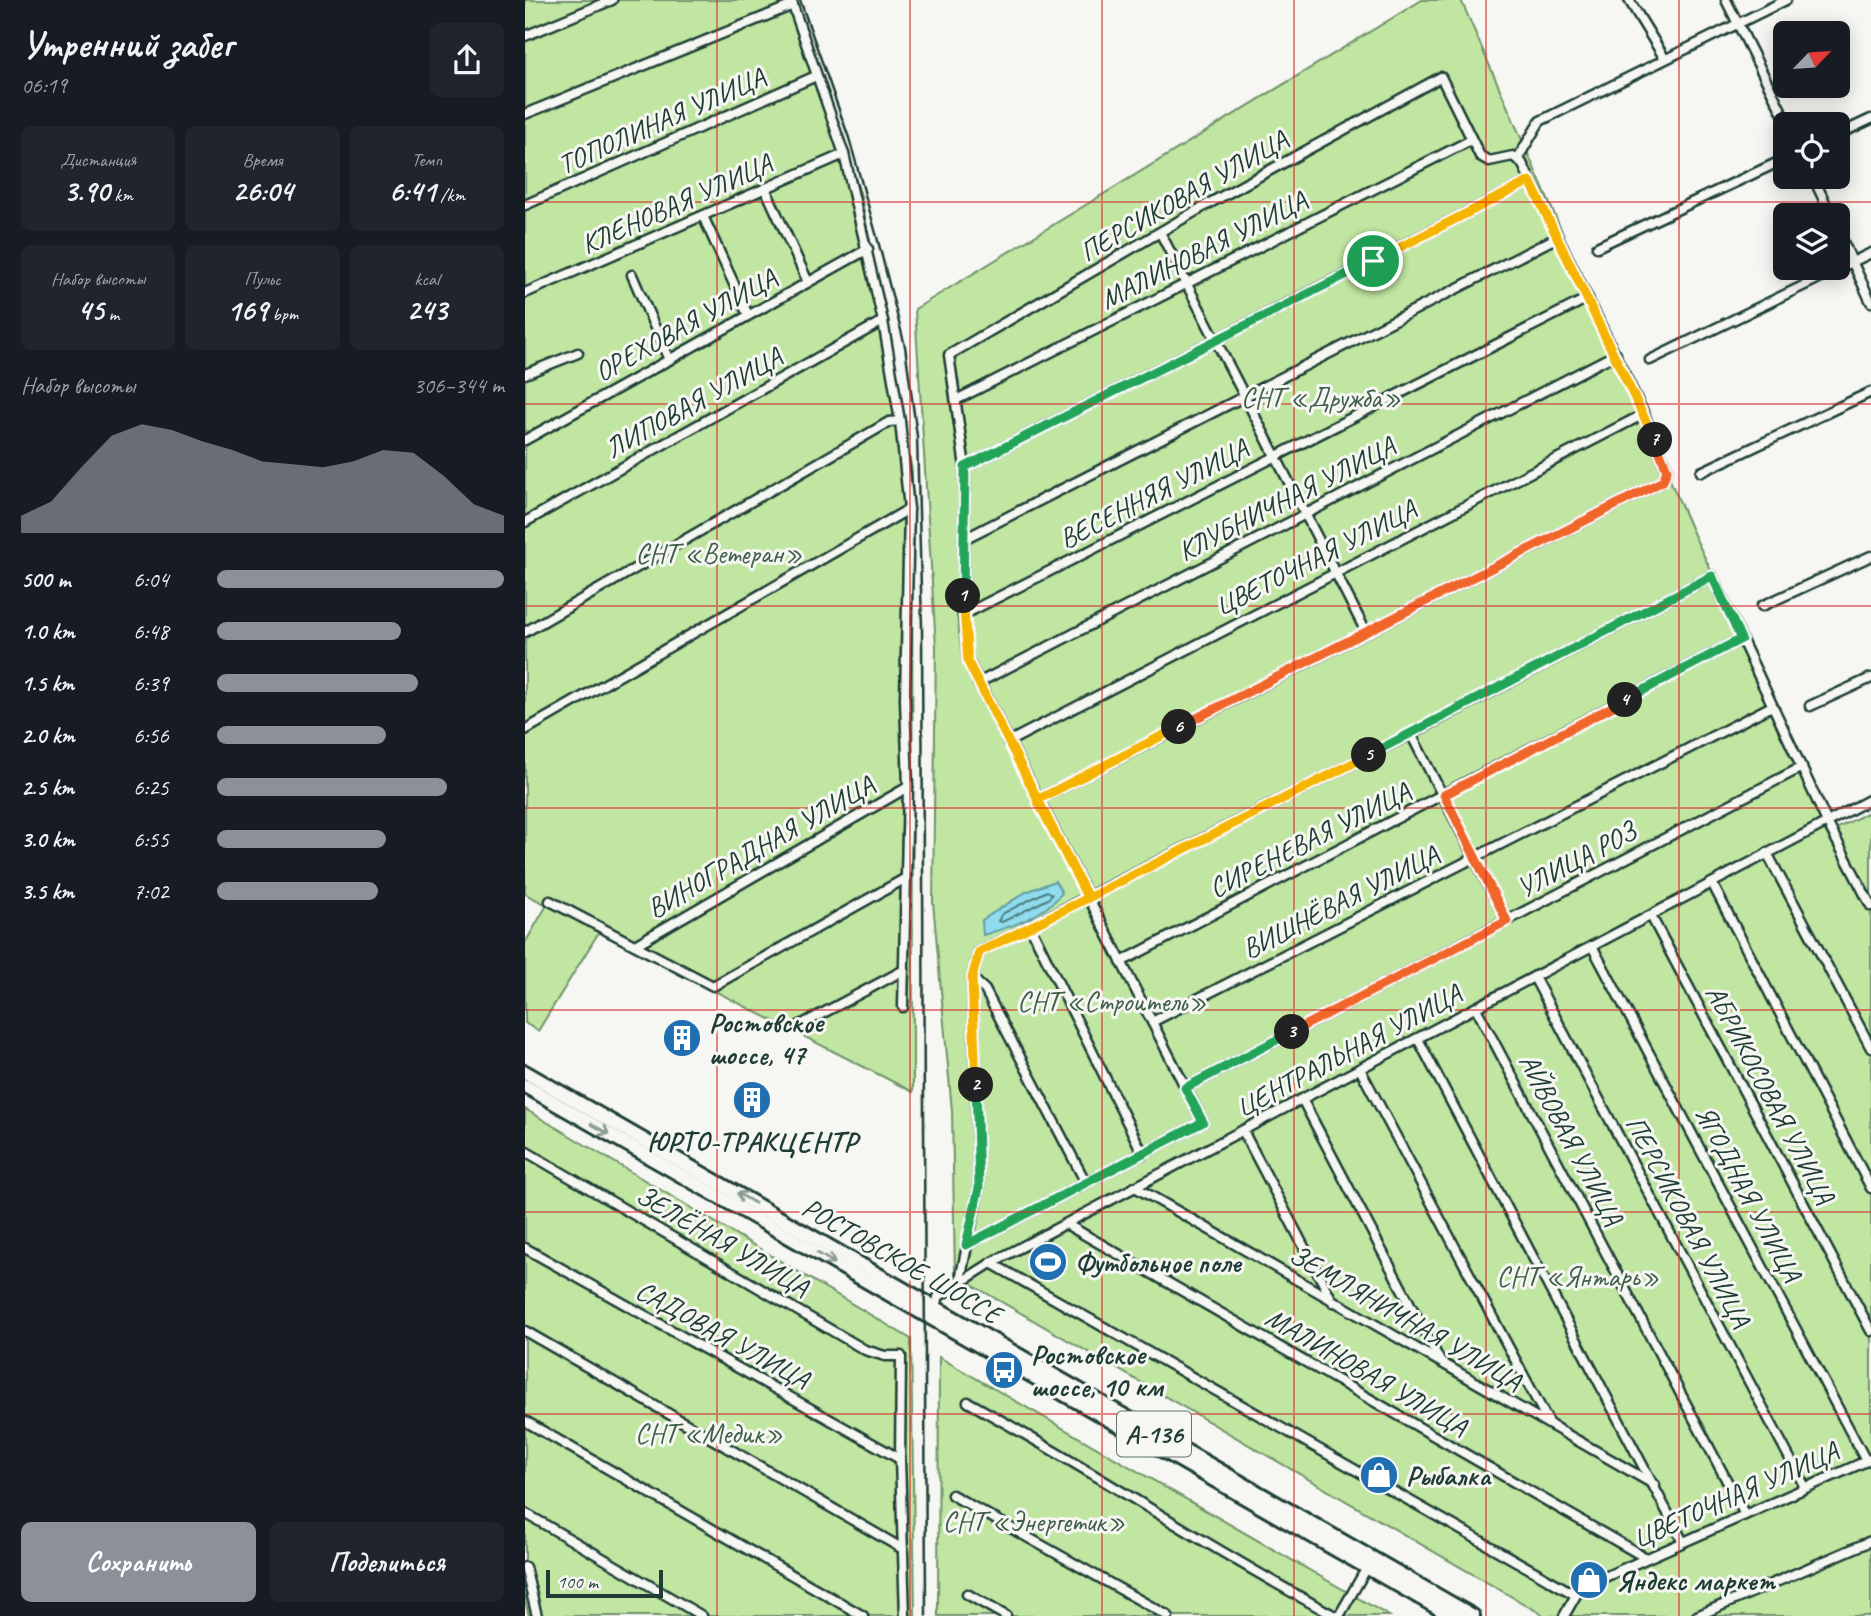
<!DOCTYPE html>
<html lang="ru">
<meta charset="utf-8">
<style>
body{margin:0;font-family:Caveat,sans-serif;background:#20242c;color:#f1f3f6;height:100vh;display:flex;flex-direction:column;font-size:26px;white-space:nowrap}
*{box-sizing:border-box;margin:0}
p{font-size:23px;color:#9ea1a6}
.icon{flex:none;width:38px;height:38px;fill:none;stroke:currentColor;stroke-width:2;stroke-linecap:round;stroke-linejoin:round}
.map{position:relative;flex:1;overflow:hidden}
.details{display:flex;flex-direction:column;background:#171b24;width:525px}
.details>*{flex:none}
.needle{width:46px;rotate:65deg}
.buttons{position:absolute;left:1248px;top:21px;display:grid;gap:14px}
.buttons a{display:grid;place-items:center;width:77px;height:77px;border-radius:10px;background:#171b24;box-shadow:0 4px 18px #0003;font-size:35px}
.scale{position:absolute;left:21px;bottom:18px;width:117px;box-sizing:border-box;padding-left:7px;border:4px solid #1f3d34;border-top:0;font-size:19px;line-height:24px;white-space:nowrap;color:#1f3d34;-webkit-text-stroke:5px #f6f6f2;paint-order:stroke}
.pin{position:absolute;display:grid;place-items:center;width:60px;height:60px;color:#fff;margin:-30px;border:4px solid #fff;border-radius:50%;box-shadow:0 2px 7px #0007}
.km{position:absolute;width:35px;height:35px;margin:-18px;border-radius:50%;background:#222;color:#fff;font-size:19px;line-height:35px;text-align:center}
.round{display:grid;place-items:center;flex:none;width:74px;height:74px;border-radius:10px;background:#20242c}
.overview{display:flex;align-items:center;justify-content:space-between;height:119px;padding:0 21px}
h1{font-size:38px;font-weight:700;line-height:52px}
.metrics{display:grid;grid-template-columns:repeat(3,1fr);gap:10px;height:119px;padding:7px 21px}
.metrics div{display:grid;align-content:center;border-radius:10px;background:#20242c;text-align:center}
.metrics b{font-size:30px;font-weight:700}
.metrics small{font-size:19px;font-weight:400}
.metrics p{font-size:19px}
.chart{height:196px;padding:14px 21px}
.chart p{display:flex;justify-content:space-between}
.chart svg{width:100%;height:126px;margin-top:7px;fill:#8c9099;opacity:.7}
.action{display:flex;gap:14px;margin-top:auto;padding:14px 21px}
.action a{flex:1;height:80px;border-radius:10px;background:#8c9099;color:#fff;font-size:28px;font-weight:700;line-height:80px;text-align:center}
.action a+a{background:#20242c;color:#f1f3f6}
ul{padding:0 21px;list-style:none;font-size:23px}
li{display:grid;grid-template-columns:112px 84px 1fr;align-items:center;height:52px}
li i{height:18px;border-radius:9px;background:#8c9099}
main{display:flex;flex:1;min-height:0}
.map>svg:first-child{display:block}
.green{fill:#c0e6a1;stroke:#70926a;stroke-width:2}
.water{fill:#8fdcef;stroke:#629ca4;stroke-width:2}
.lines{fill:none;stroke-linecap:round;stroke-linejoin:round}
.shore{stroke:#4c7d7f;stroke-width:2}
.minor-casing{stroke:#1f3d34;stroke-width:13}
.highway-casing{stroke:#1f3d34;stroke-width:18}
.minor{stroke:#f6f6f2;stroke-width:8}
.highway{stroke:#f6f6f2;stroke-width:12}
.rail{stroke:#1f3d34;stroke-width:2.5}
.oneway{stroke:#8a9a93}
.split-1-casing{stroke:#fff;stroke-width:14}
.split-2-casing{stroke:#fff;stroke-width:14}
.split-3-casing{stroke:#fff;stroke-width:14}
.split-4-casing{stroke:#fff;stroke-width:14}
.split-5-casing{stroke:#fff;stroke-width:14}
.split-6-casing{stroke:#fff;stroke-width:14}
.split-7-casing{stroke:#fff;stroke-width:14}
.split-8-casing{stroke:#fff;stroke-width:14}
.split-1{stroke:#22a559;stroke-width:9}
.split-2{stroke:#f5b400;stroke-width:9}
.split-3{stroke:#22a559;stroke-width:9}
.split-4{stroke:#f0652b;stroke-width:9}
.split-5{stroke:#22a559;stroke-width:9}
.split-6{stroke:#f5b400;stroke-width:9}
.split-7{stroke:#f0652b;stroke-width:9}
.split-8{stroke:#f5b400;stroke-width:9}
.grid{fill:none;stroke:#d62828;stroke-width:2;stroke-opacity:0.55}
.labels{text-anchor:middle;stroke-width:6;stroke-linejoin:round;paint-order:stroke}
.shield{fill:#f6f6f2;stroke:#60746d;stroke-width:2}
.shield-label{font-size:26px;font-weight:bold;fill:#1f3d34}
.street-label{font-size:28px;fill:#1f3d34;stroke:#f6f6f2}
.park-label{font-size:28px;fill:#3f5f4a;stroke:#f6f6f2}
.poi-label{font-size:28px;font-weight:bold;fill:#1f3d34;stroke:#f6f6f2;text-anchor:start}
</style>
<main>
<section class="details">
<div class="overview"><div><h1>Утренний забег</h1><p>06:19</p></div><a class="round"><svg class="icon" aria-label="share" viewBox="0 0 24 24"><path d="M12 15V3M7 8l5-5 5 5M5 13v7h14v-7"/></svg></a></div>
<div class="metrics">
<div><p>Дистанция</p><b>3.90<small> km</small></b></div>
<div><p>Время</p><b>26:04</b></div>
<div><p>Темп</p><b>6:41<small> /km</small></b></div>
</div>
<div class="metrics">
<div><p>Набор высоты</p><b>45<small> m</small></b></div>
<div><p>Пульс</p><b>169<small> bpm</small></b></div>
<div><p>kcal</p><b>243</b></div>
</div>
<div class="chart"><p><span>Набор высоты</span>306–344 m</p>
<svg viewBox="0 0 160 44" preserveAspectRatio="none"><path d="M0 44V38L10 33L20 21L30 10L40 6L50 8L60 12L70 15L80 19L90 20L100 21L110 19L120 15L130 16L140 24L150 34L160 38V44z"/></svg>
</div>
<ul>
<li><b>500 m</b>6:04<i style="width:100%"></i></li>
<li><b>1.0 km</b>6:48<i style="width:64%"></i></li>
<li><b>1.5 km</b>6:39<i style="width:70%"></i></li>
<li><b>2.0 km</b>6:56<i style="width:59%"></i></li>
<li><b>2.5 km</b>6:25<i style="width:80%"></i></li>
<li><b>3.0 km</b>6:55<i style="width:59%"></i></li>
<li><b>3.5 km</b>7:02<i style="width:56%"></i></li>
</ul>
<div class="action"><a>Сохранить</a><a>Поделиться</a></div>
</section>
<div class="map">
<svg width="1346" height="1616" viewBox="0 0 1346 1616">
<rect width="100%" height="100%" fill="#f6f6f2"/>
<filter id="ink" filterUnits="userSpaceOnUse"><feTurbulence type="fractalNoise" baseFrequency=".0143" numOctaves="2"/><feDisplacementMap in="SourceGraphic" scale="14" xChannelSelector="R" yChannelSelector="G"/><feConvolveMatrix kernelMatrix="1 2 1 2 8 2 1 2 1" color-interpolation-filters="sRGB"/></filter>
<g filter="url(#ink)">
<g class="green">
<path d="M0,0H270L277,20L336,196L387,471L388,1092L74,932L13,1031L0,1023V943L22,905L0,894Z"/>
<path d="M897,0H936L1169,535L1309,830L1346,811V1616H1020L430,1275L427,1111L408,902L411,647L390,309Z"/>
<path d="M0,1109L386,1339L390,1616H4L0,1601Z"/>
<path d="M414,1357L864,1616H413Z"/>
</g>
<path class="water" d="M530,881L537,893C519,916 486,927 458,935L457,920L501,892Z"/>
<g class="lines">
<path class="shore" d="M522,891L527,894L523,899L477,922L473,921L477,914Z"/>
<g class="minor-casing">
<g id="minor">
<path d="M266,0L319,154L358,321L375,421L384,509L380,699L383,787L378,1007"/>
<path d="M1104,0L1140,59"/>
<path d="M1201,0L1263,124"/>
<path d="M0,36L87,0"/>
<path d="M0,114L268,5"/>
<path d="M1312,135L1346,119"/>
<path d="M993,158L1015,121L1261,0"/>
<path d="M1288,177L1306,215"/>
<path d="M240,188L283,282"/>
<path d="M0,205L291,76"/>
<path d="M178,216L223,315"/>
<path d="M1312,229L1346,302"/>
<path d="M636,234L840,630"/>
<path d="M1072,247L1260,159"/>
<path d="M107,275L144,360"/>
<path d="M0,293L319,154"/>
<path d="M1125,360L1346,253"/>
<path d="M0,374L53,353"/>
<path d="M431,400L946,140"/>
<path d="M0,440L343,249"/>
<path d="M440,467L1005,181"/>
<path d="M1176,472L1346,392"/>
<path d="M0,522L358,321"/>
<path d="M439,539L1033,237"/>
<path d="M1237,606L1346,556"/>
<path d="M438,615L1063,298"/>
<path d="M0,632L364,422L375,421"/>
<path d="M453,683L1091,354"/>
<path d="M1285,706L1346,678"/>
<path d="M0,730L384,509"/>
<path d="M886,734L982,921"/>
<path d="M483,742L1119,414"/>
<path d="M1242,853L1346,1048"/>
<path d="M1187,883L1346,1188"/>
<path d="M25,901L188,986L381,878"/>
<path d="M1126,916L1346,1331"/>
<path d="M506,928L618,1154"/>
<path d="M110,945L383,787"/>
<path d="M1067,946L1341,1461"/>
<path d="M596,962L1216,639"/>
<path d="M1009,977L1280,1487"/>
<path d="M447,978L460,990L561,1183"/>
<path d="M951,1008L1220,1515"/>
<path d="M627,1022L1247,706"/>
<path d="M270,1028L379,970"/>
<path d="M893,1039L1158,1542"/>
<path d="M836,1071L1024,1423"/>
<path d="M660,1088L1277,767"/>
<path d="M778,1101L915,1361"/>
<path d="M718,1131L808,1302"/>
<path d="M0,1151L340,1350L360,1356H376L375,1459L380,1616"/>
<path d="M610,1187L1130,1485"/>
<path d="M541,1224L1121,1558"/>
<path d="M441,1245L678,1122L443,661L438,615L440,467L424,355L683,204L916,77L955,156L964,161L988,156L997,163L1119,414L1142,470L1138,481L512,800"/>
<path d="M0,1248L375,1459"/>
<path d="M466,1263L1049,1594"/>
<path d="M435,1280L454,1188L447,978L454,952L886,734L1187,576L1302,822L1346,906"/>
<path d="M411,1310L413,1297L466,1263L1346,799"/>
<path d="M0,1331L378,1549"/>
<path d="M443,1402C567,1470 685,1549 810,1616"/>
<path d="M0,1421L338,1616"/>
<path d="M427,1495L643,1616"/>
<path d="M0,1513L177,1616"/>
<path d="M0,1567L12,1616"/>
<path d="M442,1594L481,1616"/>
<path d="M814,1616L844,1564"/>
<path d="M1039,1616L1055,1588L1346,1459"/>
<path d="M1172,1616L1346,1541"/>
</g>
</g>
<g class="highway-casing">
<g id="highway">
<path d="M0,1072L948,1616"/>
<path d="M0,1086L927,1616"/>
</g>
</g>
<use href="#minor" class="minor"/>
<use href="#highway" class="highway"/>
<path class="rail" d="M275,0L324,138L352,237L380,346L392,436L397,627L401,1616"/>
</g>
<defs><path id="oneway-shaft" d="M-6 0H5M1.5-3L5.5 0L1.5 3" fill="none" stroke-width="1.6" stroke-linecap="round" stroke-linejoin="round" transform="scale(1.75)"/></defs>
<g class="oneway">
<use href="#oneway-shaft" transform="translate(75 1129) rotate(30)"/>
<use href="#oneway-shaft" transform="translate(221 1198) rotate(-150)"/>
<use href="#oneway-shaft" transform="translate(301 1258) rotate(30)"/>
</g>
</g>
<g class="lines" filter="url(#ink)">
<g class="split-1-casing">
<path id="split-1" d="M438,596L440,467L848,261"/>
</g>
<g class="split-2-casing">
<path id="split-2" d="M438,596L443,662L563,898L454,952L447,978L451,1085"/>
</g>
<g class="split-3-casing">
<path id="split-3" d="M451,1085L454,1188L441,1245L678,1122L660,1088L767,1032"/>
</g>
<g class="split-4-casing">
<path id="split-4" d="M767,1032L982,921L919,795L1100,700"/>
</g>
<g class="split-5-casing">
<path id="split-5" d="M844,755L1187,576L1216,639L1100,700"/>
</g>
<g class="split-6-casing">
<path id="split-6" d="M654,727L512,800L563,898L844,755"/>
</g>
<g class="split-7-casing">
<path id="split-7" d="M654,727L1138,481L1142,470L1130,440"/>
</g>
<g class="split-8-casing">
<path id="split-8" d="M848,261L1005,181L1130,440"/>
</g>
<use href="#split-1" class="split-1"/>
<use href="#split-2" class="split-2"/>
<use href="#split-3" class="split-3"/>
<use href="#split-4" class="split-4"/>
<use href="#split-5" class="split-5"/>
<use href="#split-6" class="split-6"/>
<use href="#split-7" class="split-7"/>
<use href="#split-8" class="split-8"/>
</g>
<path class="grid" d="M192,0V1616M385,0V1616M577,0V1616M769,0V1616M961,0V1616M1154,0V1616M0,202H1346M0,404H1346M0,606H1346M0,808H1346M0,1010H1346M0,1212H1346M0,1414H1346"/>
<defs>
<g id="building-disc" transform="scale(2.0125)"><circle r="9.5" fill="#1f6fb2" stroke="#f6f6f2"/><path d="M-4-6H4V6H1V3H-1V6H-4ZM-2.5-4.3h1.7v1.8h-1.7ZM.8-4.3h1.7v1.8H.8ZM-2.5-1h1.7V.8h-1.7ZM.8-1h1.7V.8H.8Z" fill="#fff"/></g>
<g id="stadium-disc" transform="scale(2.0125)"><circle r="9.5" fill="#1f6fb2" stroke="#f6f6f2"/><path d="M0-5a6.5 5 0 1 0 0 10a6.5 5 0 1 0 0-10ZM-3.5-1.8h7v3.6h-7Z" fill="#fff"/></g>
<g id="bus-disc" transform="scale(2.0125)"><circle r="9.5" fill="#1f6fb2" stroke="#f6f6f2"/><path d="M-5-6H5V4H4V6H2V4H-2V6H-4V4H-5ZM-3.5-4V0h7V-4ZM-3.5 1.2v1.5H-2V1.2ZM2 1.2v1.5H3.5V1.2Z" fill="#fff"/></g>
<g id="shop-disc" transform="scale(2.0125)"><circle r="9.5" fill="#1f6fb2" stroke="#f6f6f2"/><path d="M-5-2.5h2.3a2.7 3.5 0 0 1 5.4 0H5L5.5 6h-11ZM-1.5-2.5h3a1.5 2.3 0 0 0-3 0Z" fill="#fff"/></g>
</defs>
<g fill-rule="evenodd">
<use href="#building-disc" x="157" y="1038"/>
<use href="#building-disc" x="227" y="1100"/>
<use href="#stadium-disc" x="523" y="1262"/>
<use href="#bus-disc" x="479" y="1370"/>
<use href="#shop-disc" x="854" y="1475"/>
<use href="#shop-disc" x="1064" y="1580"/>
</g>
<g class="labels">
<rect class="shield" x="592" y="1411.5" width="74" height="45" rx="5"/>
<g class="shield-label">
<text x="629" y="1443">А-136</text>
</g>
<g class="street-label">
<text transform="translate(136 120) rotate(-24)" y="10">ТОПОЛИНАЯ УЛИЦА</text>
<text transform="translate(658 195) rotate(-30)" y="10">ПЕРСИКОВАЯ УЛИЦА</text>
<text transform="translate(151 203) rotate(-24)" y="10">КЛЕНОВАЯ УЛИЦА</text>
<text transform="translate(678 249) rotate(-27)" y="10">МАЛИНОВАЯ УЛИЦА</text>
<text transform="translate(160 324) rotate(-29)" y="10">ОРЕХОВАЯ УЛИЦА</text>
<text transform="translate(168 402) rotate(-29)" y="10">ЛИПОВАЯ УЛИЦА</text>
<text transform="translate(628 493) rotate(-27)" y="10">ВЕСЕННЯЯ УЛИЦА</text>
<text transform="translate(761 498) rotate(-27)" y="10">КЛУБНИЧНАЯ УЛИЦА</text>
<text transform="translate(790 557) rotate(-27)" y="10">ЦВЕТОЧНАЯ УЛИЦА</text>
<text transform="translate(784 839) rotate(-27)" y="10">СИРЕНЕВАЯ УЛИЦА</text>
<text transform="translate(235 846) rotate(-30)" y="10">ВИНОГРАДНАЯ УЛИЦА</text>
<text transform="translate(1051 859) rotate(-28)" y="10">УЛИЦА РОЗ</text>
<text transform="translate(815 901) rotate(-27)" y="10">ВИШНЁВАЯ УЛИЦА</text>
<text transform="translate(823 1050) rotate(-28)" y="10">ЦЕНТРАЛЬНАЯ УЛИЦА</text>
<text transform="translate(1246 1094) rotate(62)" y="10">АБРИКОСОВАЯ УЛИЦА</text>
<text transform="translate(1047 1139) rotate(62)" y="10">АЙВОВАЯ УЛИЦА</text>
<text transform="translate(1224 1193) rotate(62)" y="10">ЯГОДНАЯ УЛИЦА</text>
<text transform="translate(1164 1221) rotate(62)" y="10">ПЕРСИКОВАЯ УЛИЦА</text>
<text transform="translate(198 1240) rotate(30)" y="10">ЗЕЛЁНАЯ УЛИЦА</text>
<text transform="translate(377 1260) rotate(30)" y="10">РОСТОВСКОЕ ШОССЕ</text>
<text transform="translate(881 1317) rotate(30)" y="10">ЗЕМЛЯНИЧНАЯ УЛИЦА</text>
<text transform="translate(198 1334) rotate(29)" y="10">САДОВАЯ УЛИЦА</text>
<text transform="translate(842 1371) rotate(30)" y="10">МАЛИНОВАЯ УЛИЦА</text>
<text transform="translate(1210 1494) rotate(-24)" y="10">ЦВЕТОЧНАЯ УЛИЦА</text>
</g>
<g class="park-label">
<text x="796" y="407">СНТ «Дружба»</text>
<text x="194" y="563">СНТ «Ветеран»</text>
<text x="587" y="1011">СНТ «Строитель»</text>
<text x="1053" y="1286">СНТ «Янтарь»</text>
<text x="184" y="1443">СНТ «Медик»</text>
<text x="509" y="1531">СНТ «Энергетик»</text>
</g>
<g class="poi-label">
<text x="184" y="1032">Ростовское<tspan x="184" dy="32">шоссе, 47</tspan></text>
<text x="227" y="1151" text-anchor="middle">ЮРТО-ТРАКЦЕНТР</text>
<text x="550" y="1272">Футбольное поле</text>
<text x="506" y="1364">Ростовское<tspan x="506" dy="32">шоссе, 10 км</tspan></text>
<text x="881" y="1485">Рыбалка</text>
<text x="1091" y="1590">Яндекс маркет</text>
</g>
</g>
</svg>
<div class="buttons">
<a><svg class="needle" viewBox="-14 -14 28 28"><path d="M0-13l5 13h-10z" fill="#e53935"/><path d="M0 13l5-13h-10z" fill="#9ea1a6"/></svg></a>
<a><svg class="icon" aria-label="locate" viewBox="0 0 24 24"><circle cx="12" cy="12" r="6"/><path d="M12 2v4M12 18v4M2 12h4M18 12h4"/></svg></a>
<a><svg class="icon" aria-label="layers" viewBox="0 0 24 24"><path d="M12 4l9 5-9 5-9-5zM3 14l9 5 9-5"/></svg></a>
</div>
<div class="scale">100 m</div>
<div class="pin" style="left:848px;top:261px;background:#1e9e55"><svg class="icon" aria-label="arrive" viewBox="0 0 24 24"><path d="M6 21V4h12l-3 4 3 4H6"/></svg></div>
<b class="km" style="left:438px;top:596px">1</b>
<b class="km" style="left:451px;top:1085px">2</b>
<b class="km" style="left:767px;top:1032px">3</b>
<b class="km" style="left:1100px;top:700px">4</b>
<b class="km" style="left:844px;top:755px">5</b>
<b class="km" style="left:654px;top:727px">6</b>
<b class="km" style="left:1130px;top:440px">7</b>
</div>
</main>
